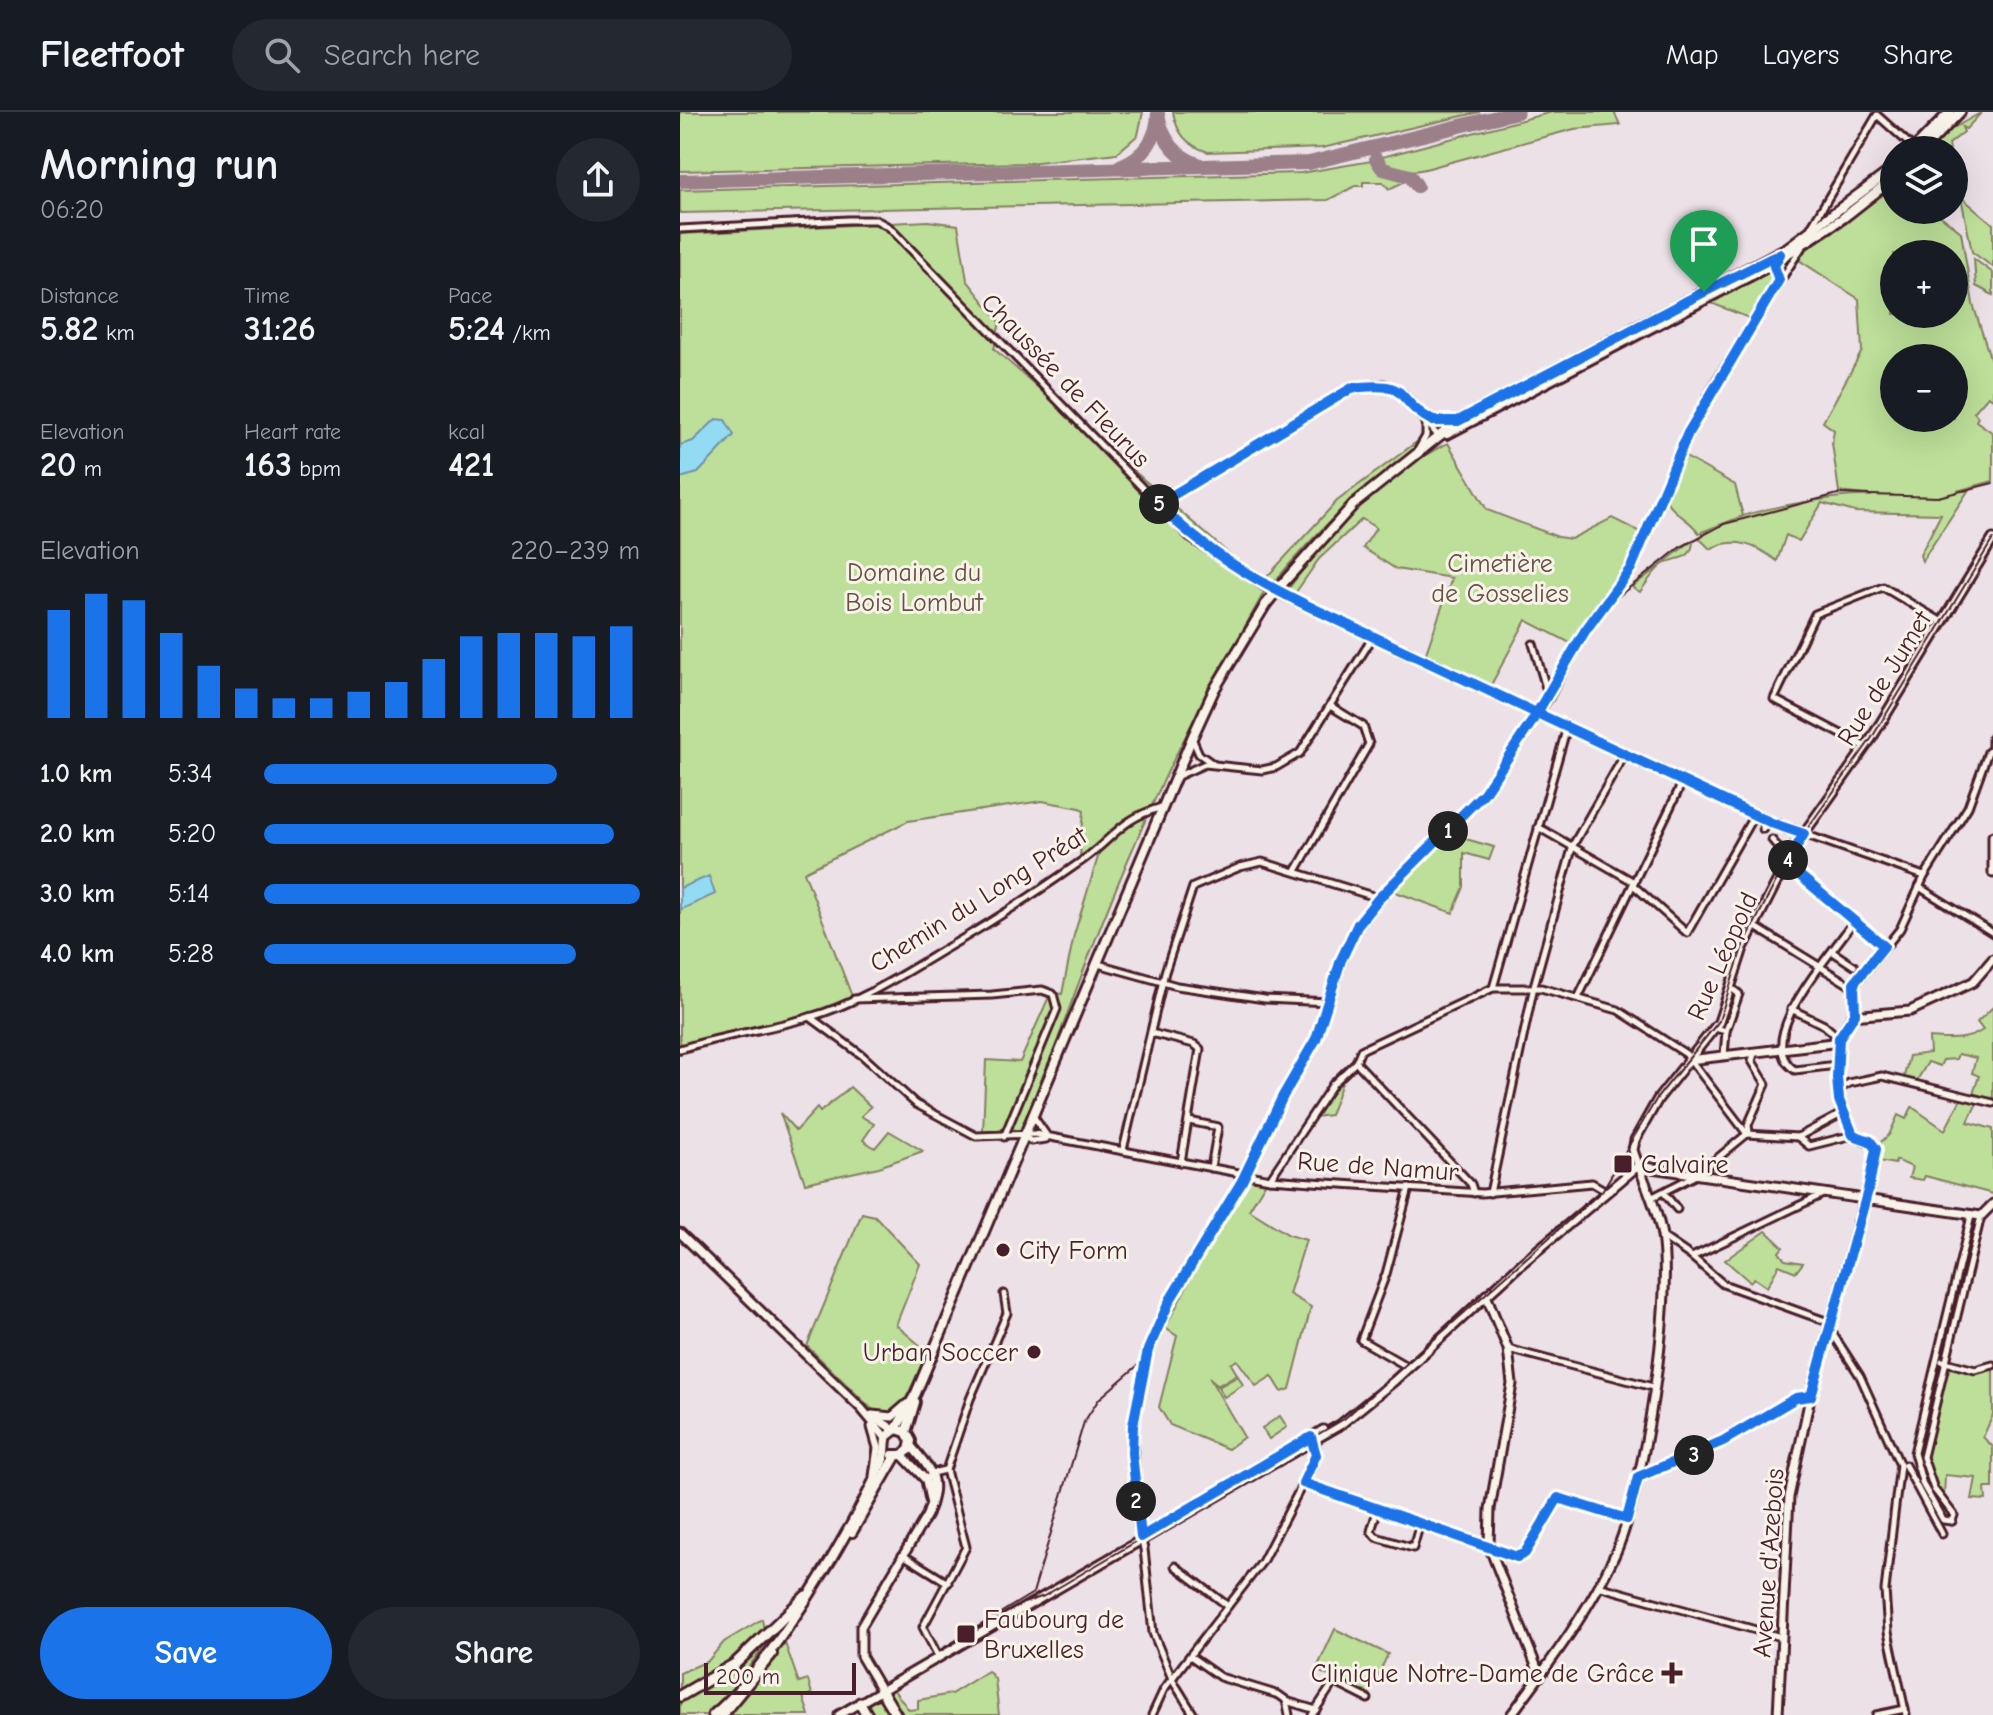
<!DOCTYPE html>
<meta charset="utf-8">
<style>
body{margin:0;font-family:"Comic Neue",sans-serif;background:#242831;color:#f1f3f6;height:100vh;display:flex;flex-direction:column;font-size:30px;white-space:nowrap}
*{box-sizing:border-box;margin:0}
p{font-size:26px;color:#9ea1a6}
.icon{flex:none;width:44px;height:44px;fill:none;stroke:currentColor;stroke-width:2;stroke-linecap:round;stroke-linejoin:round}
.map{position:relative;flex:1;overflow:hidden}
.sheet{display:flex;flex-direction:column;background:#171b24;width:680px}
.sheet>*{flex:none}
.buttons{position:absolute;left:1200px;top:24px;display:grid;gap:16px}
.buttons a{display:grid;place-items:center;width:88px;height:88px;border-radius:50%;background:#171b24;box-shadow:0 8px 32px #0002;font-size:40px}
.scale{position:absolute;left:24px;bottom:20px;width:152px;box-sizing:border-box;padding-left:8px;border:4px solid #4a1f2b;border-top:0;font-size:22px;line-height:28px;white-space:nowrap;color:#4a1f2b;-webkit-text-stroke:6px #f7f3e8;paint-order:stroke}
.pin{position:absolute;display:grid;place-items:center;width:68px;height:68px;color:#fff;margin:-82px -34px;border-radius:50% 50% 50% 0;rotate:-45deg;box-shadow:0 0 8px #0007}
.pin .icon{rotate:45deg}
.km{position:absolute;width:40px;height:40px;margin:-20px;border-radius:50%;background:#222;color:#fff;font-size:22px;line-height:40px;text-align:center}
.round{display:grid;place-items:center;flex:none;width:84px;height:84px;border-radius:42px;background:#242831}
.headline{display:flex;align-items:center;justify-content:space-between;height:136px;padding:0 40px}
h1{font-size:44px;font-weight:800;line-height:60px}
.metrics{display:grid;grid-template-columns:repeat(3,1fr);gap:12px;height:136px;padding:8px 40px}
.metrics div{display:grid;align-content:center}
.metrics b{font-size:34px;font-weight:800}
.metrics small{font-size:22px;font-weight:400}
.metrics p{font-size:22px}
.chart{height:224px;padding:16px 40px}
.chart p{display:flex;justify-content:space-between}
.chart svg{width:100%;height:144px;margin-top:8px;stroke:#1a73e8;stroke-width:6}
.button{display:flex;gap:16px;margin-top:auto;padding:16px 40px}
.button a{flex:1;height:92px;border-radius:48px;background:#1a73e8;color:#fff;font-size:32px;font-weight:800;line-height:92px;text-align:center}
.button a+a{background:#242831;color:#f1f3f6}
ul{padding:0 40px;list-style:none;font-size:26px}
li{display:grid;grid-template-columns:128px 96px 1fr;align-items:center;height:60px}
li i{height:20px;border-radius:10px;background:#1a73e8}
header{display:flex;align-items:center;gap:48px;box-sizing:border-box;height:112px;padding:0 40px;background:#171b24;border-bottom:2px solid #363941}
header strong{font-size:38px}
nav{display:flex;gap:44px;margin-inline-start:auto;font-size:28px}
.search{width:560px;height:72px;background:#242831;display:flex;align-items:center;gap:20px;box-sizing:border-box;padding:0 28px;border-radius:44px;color:#9ea1a6;font-size:30px}
main{display:flex;flex:1;min-height:0}
.map>svg:first-child{display:block}
.green{fill:#bddf99;stroke:#847f62;stroke-width:2;fill-rule:evenodd}
.water{fill:#92dbf3;stroke:#7590a3;stroke-width:2}
.lines{fill:none;stroke-linecap:round;stroke-linejoin:round}
.taxiway{stroke:#9b8089;stroke-width:14}
.street-casing{stroke:#4a1f2b;stroke-width:11}
.secondary-casing{stroke:#4a1f2b;stroke-width:13}
.primary-casing{stroke:#4a1f2b;stroke-width:14}
.highway-casing{stroke:#4a1f2b;stroke-width:15}
.street{stroke:#f7f3e8;stroke-width:5}
.secondary{stroke:#f7f3e8;stroke-width:7}
.primary{stroke:#f7f3e8;stroke-width:8}
.highway{stroke:#f7f3e8;stroke-width:9}
.tram{stroke:#4a1f2b;stroke-width:2}
.primary-bridge-casing{stroke:#4a1f2b;stroke-width:14;stroke-linecap:butt}
.primary-bridge{stroke:#f7f3e8;stroke-width:8}
.route-casing{stroke:#fff;stroke-width:16}
.route{stroke:#1a73e8;stroke-width:10}
.poi-dot{fill:#4a1f2b;stroke:#f7f3e8;stroke-width:3}
.labels{text-anchor:middle;stroke-width:6;stroke-linejoin:round;paint-order:stroke}
.street-label{font-size:26px;fill:#4a1f2b;stroke:#f7f3e8}
.park-label{font-size:26px;fill:#674f46;stroke:#f7f3e8}
.poi-label{font-size:26px;fill:#4a1f2b;stroke:#f7f3e8;text-anchor:start}
</style>
<header>
<strong>Fleetfoot</strong>
<div class="search"><svg class="icon" aria-label="search" viewBox="0 0 24 24"><circle cx="10" cy="10" r="6"/><path d="M15 15l6 6"/></svg>Search here</div>
<nav><a>Map</a><a>Layers</a><a>Share</a></nav>
</header>
<main>
<section class="sheet">
<div class="headline"><div><h1>Morning run</h1><p>06:20</p></div><a class="round"><svg class="icon" aria-label="share" viewBox="0 0 24 24"><path d="M12 15V3M7 8l5-5 5 5M5 13v7h14v-7"/></svg></a></div>
<div class="metrics">
<div><p>Distance</p><b>5.82<small> km</small></b></div>
<div><p>Time</p><b>31:26</b></div>
<div><p>Pace</p><b>5:24<small> /km</small></b></div>
</div>
<div class="metrics">
<div><p>Elevation</p><b>20<small> m</small></b></div>
<div><p>Heart rate</p><b>163<small> bpm</small></b></div>
<div><p>kcal</p><b>421</b></div>
</div>
<div class="chart"><p><span>Elevation</span>220–239 m</p>
<svg viewBox="0 0 160 44" preserveAspectRatio="none"><path d="M5 44V11M15 44V6M25 44V8M35 44V18M45 44V28M55 44V35M65 44V38M75 44V38M85 44V36M95 44V33M105 44V26M115 44V19M125 44V18M135 44V18M145 44V19M155 44V16"/></svg>
</div>
<ul>
<li><b>1.0 km</b>5:34<i style="width:78%"></i></li>
<li><b>2.0 km</b>5:20<i style="width:93%"></i></li>
<li><b>3.0 km</b>5:14<i style="width:100%"></i></li>
<li><b>4.0 km</b>5:28<i style="width:83%"></i></li>
</ul>
<div class="button"><a>Save</a><a>Share</a></div>
</section>
<div class="map">
<svg width="1313" height="1603" viewBox="0 0 1313 1603">
<rect width="100%" height="100%" fill="#ece1e7"/>
<filter id="ink" filterUnits="userSpaceOnUse"><feTurbulence type="fractalNoise" baseFrequency=".0125" numOctaves="2"/><feDisplacementMap in="SourceGraphic" scale="16" xChannelSelector="R" yChannelSelector="G"/><feConvolveMatrix kernelMatrix="1 2 1 2 8 2 1 2 1" color-interpolation-filters="sRGB"/></filter>
<g filter="url(#ink)">
<g class="green">
<path d="M0,0H463L458,23L437,41L349,51L0,59Z"/>
<path d="M493,0H800L642,36L528,40C507,33 497,22 493,0Z"/>
<path d="M872,0H934L940,13L894,17L756,54C741,59 710,65 702,45Z"/>
<path d="M1302,0L1286,17L1282,15L1284,20L1269,32L1270,38H1247L1270,18Z"/>
<path d="M691,49L697,59L726,69L709,77L703,70H683V74H675L648,88L0,101V78L621,61Z"/>
<path d="M1214,68V98H1253L1281,120L1293,192L1313,255V287L1308,284L1294,300L1298,305L1296,309L1313,321V369L1277,379H1288L1242,449L1240,443L1261,402L1175,400L1142,391L1119,429L1106,423L1097,449C1076,433 1055,424 1030,437L1019,426C1044,399 1156,382 1192,384L1159,380L1152,331L1154,318L1143,310L1182,239L1179,187L1119,148L1122,141L1172,105ZM1214,142H1274V202H1214ZM1214,246H1274V306H1214Z"/>
<path d="M1281,85L1313,112V155L1292,140Z"/>
<path d="M248,109L278,113L287,168L320,210L314,237L587,475C554,535 519,595 489,657C432,776 386,900 344,1025L303,1020L306,948L340,950L371,880L382,882L394,823L422,732L400,744L404,698L400,696L362,689L228,709L124,760L173,887L124,906L0,942V122Z"/>
<path d="M1294,147L1313,161V183L1296,174Z"/>
<path d="M1089,160L1096,163L1069,206L1026,189Z"/>
<path d="M742,326V331C686,373 636,418 592,473L584,468L657,389Z"/>
<path d="M768,331L807,398L878,425L891,427L932,406L962,421L954,443L892,532L846,508L811,573L745,544L772,466L716,457L683,436L696,416L682,407L639,447L614,483L607,479C650,420 702,363 768,331Z"/>
<path d="M1004,344L1055,373L1063,404L1019,421C1009,406 994,403 986,388Z"/>
<path d="M1013,428C1013,451 994,443 981,454C973,460 966,472 960,480L952,475Z"/>
<path d="M768,722L814,735L809,748L784,741V775L773,801L713,779Z"/>
<path d="M1313,895V991L1292,985L1299,964L1292,961L1296,946L1278,942L1276,947L1263,948L1260,954L1248,950L1236,970L1224,965L1229,944L1250,941L1249,926C1268,927 1285,930 1303,918L1297,910Z"/>
<path d="M659,968H663L650,1003L634,1005Z"/>
<path d="M170,975L191,995L181,1004L194,1012L183,1028L195,1036L209,1019L243,1039L199,1055L125,1071L100,1001L116,1019L137,996L140,1000Z"/>
<path d="M1281,987L1297,991L1288,1010L1313,1017V1082L1245,1064L1243,1068L1229,1066L1232,1055L1216,1048L1215,1052L1194,1048L1196,1034L1209,1023L1218,1003L1226,1007L1232,995L1265,1018Z"/>
<path d="M569,1068L586,1070L569,1098L609,1123L626,1128L609,1182L631,1195L610,1277L602,1280L592,1264L576,1274L557,1248L551,1252L557,1262L537,1274L529,1265L564,1325L548,1337L490,1313L479,1295L497,1224L485,1216L531,1128Z"/>
<path d="M182,1101L195,1104L240,1152L216,1213L248,1240L219,1301L202,1307L127,1234Z"/>
<path d="M1086,1119L1103,1135L1099,1140L1105,1148L1123,1151L1116,1160L1099,1153L1087,1175L1074,1166L1070,1170L1045,1148Z"/>
<path d="M1270,1253L1295,1258L1313,1256V1303L1303,1325L1313,1335V1376H1305L1306,1388L1292,1387L1296,1366L1265,1363L1264,1385L1257,1381L1244,1342L1266,1259Z"/>
<path d="M558,1264L563,1273L544,1285L538,1275Z"/>
<path d="M600,1304L607,1315L589,1327L582,1316Z"/>
<path d="M82,1507L84,1518L47,1550L0,1578V1561L28,1549L44,1530Z"/>
<path d="M101,1512L39,1594L27,1603H0V1587L34,1569Z"/>
<path d="M655,1517L708,1542L689,1583L636,1558Z"/>
<path d="M105,1531L119,1571L128,1568L132,1582L123,1585L129,1603H48Z"/>
<path d="M308,1559L315,1567L319,1603H216L204,1583L213,1577L229,1598L238,1597V1588L271,1582Z"/>
<path d="M197,1587L202,1588L211,1603H190L187,1593Z"/>
</g>
<g class="water">
<path d="M36,307L45,308L54,323L18,361L0,366V333L13,329Z"/>
<path d="M29,764L35,782L0,798V776Z"/>
</g>
<g class="lines">
<g class="taxiway">
<path d="M479,7C484,29 497,45 518,52"/>
<path d="M696,47L703,57L730,64L737,74"/>
<path d="M440,54C464,45 478,26 478,0"/>
<path d="M0,69L629,51L837,0"/>
</g>
<g class="street-casing">
<g id="street">
<path d="M1131,115L1197,3L1235,37"/>
<path d="M0,117L168,108H196L209,115L478,392L672,276L704,272L723,281L758,324"/>
<path d="M747,306L758,311L776,309"/>
<path d="M738,338L746,324V306"/>
<path d="M853,532L869,586"/>
<path d="M512,626L519,642L533,652"/>
<path d="M1186,635L1094,587L1135,502L1203,475L1262,510"/>
<path d="M498,664L525,652L582,658L596,655L620,641L693,525"/>
<path d="M858,715L954,770"/>
<path d="M1083,717L1084,707"/>
<path d="M1124,722L1244,764"/>
<path d="M1092,728L1108,747"/>
<path d="M1106,752L1204,834"/>
<path d="M616,759L689,632L683,614L652,595"/>
<path d="M953,773L1007,821L1074,703"/>
<path d="M1239,775L1313,821"/>
<path d="M1074,814L1173,875"/>
<path d="M1153,840L1174,854"/>
<path d="M418,852L497,874L585,887L649,890"/>
<path d="M1173,875L1220,817L1244,765L1288,695L1308,640L1313,636"/>
<path d="M1173,875L1175,902"/>
<path d="M813,876L887,615"/>
<path d="M898,886L1003,669"/>
<path d="M174,887L312,883L362,878L373,882L377,897L324,1025"/>
<path d="M1111,897L1144,913L1159,926L1157,979L1173,1023"/>
<path d="M130,905L183,944L236,992L296,1024L355,1022L590,1067L661,1072L802,1081L912,1071L926,1079"/>
<path d="M1035,916L1046,919L1059,882L1051,876"/>
<path d="M471,921L514,932L520,937L501,1050"/>
<path d="M0,937C43,923 87,918 130,905C177,892 223,862 265,837C312,810 359,779 403,748C436,724 440,707 482,695"/>
<path d="M1044,944L1046,919"/>
<path d="M676,950L791,1072L794,1081"/>
<path d="M1157,953L1115,958C1069,929 1155,839 1173,810"/>
<path d="M1157,979L1169,971L1202,964L1313,991"/>
<path d="M353,1004L367,1024"/>
<path d="M509,1009L538,1015L531,1056"/>
<path d="M1069,1020L1068,1013L1086,972L1072,949L1074,942"/>
<path d="M1067,1022L1118,1025"/>
<path d="M1173,1023L1196,1034L1184,1089"/>
<path d="M345,1025L351,1029L366,1027"/>
<path d="M1118,1025L1129,1034L1173,1023"/>
<path d="M1118,1025L1165,1000"/>
<path d="M443,1038L485,860L513,775L560,755L582,750L699,786"/>
<path d="M590,1067L653,972L676,950L681,938L813,876H861L938,898L1006,942L1067,1022"/>
<path d="M810,1081L854,874L893,733L945,642"/>
<path d="M984,1081L997,1097"/>
<path d="M971,1086L1018,1062L1067,1022"/>
<path d="M983,1125L1012,1145L1043,1172L1151,1211"/>
<path d="M1012,1145L1143,1082"/>
<path d="M1151,1219L1180,1264L1220,1353"/>
<path d="M828,1237L973,1275"/>
<path d="M1262,1249L1295,1258L1313,1253"/>
<path d="M728,1255L681,1228L706,1162L729,1076"/>
<path d="M1220,1353L1205,1478L1208,1520L1226,1603"/>
<path d="M1225,1353L1262,1422"/>
<path d="M958,1365L1043,1329L1116,1286H1130"/>
<path d="M246,1368L252,1361L265,1358"/>
<path d="M623,1371L837,1445L845,1441L878,1386L947,1407"/>
<path d="M698,1396L691,1419L696,1425L733,1436L740,1411"/>
<path d="M1272,1409L1263,1408L1243,1373L1234,1341L1291,1104"/>
<path d="M1272,1409L1274,1403L1254,1377L1243,1345L1301,1104"/>
<path d="M223,1443L268,1471"/>
<path d="M495,1454L548,1494"/>
<path d="M918,1474L1101,1525"/>
<path d="M510,1544L540,1565L599,1583L606,1588L609,1603"/>
<path d="M259,1546L243,1515L286,1435L266,1358L290,1287L327,1201L324,1182"/>
<path d="M606,1589L636,1598"/>
<path d="M472,1603L484,1577L582,1450L634,1350L636,1335L632,1326"/>
<path d="M514,1603L493,1569L473,1521L464,1437L458,1414L453,1313L468,1238L490,1188L562,1069L603,984L636,927L671,825L690,797L804,681L869,586L905,519L951,456L1008,321L1038,266L1122,135"/>
<path d="M632,1603L654,1570L688,1587"/>
<path d="M1196,1603L1225,1597"/>
</g>
</g>
<g class="secondary-casing">
<g id="secondary">
<path d="M478,392L512,426L587,475L1094,712L1124,722"/>
<path d="M1313,626V636"/>
<path d="M1313,724V761"/>
<path d="M1009,948L1152,931L1159,926L1172,904L1230,899L1293,870L1313,847"/>
<path d="M0,1121L181,1296L206,1326"/>
<path d="M806,1183L828,1237L832,1272L810,1397L809,1434L860,1564"/>
<path d="M192,1303L212,1305L227,1292"/>
<path d="M196,1306L214,1318"/>
<path d="M192,1315L198,1336L194,1364"/>
<path d="M222,1343L246,1368L250,1388"/>
<path d="M572,1361L643,1318"/>
<path d="M201,1578L181,1544V1515L247,1403C260,1368 254,1361 231,1334"/>
<path d="M159,1603L660,1313L714,1269L841,1152L958,1054L1301,1104L1313,1092"/>
<path d="M831,1603C869,1552 910,1498 936,1440C964,1376 993,1192 982,1124C977,1094 962,1066 953,1038L955,1028L978,987L1039,910L1063,836L1115,734L1191,627L1313,427"/>
<path d="M1098,1603L1109,1385L1130,1286L1184,1089"/>
</g>
</g>
<g class="primary-casing">
<g id="primary">
<path d="M1233,38L1270,0"/>
<path d="M1243,38L1280,0"/>
<path d="M1095,148L1099,168"/>
<path d="M767,322L1087,155L1163,106L1214,66"/>
<path d="M603,471L674,392L778,309L1107,136L1214,56"/>
<path d="M216,1317L236,1281L512,626L534,578L586,492"/>
<path d="M213,1343H222L229,1338L231,1329L226,1320L235,1290"/>
<path d="M172,1420L216,1344"/>
<path d="M33,1603C90,1556 175,1416 203,1348C207,1339 204,1332 207,1324L216,1317L226,1320"/>
<path d="M42,1603L92,1542"/>
</g>
</g>
<g class="highway-casing">
<g id="highway">
<path d="M201,1578L216,1603"/>
<path d="M0,1584L55,1552L126,1484"/>
<path d="M180,1591L187,1603"/>
</g>
</g>
<use href="#street" class="street"/>
<use href="#secondary" class="secondary"/>
<use href="#primary" class="primary"/>
<use href="#highway" class="highway"/>
<g class="tram">
<path d="M344,1491L364,1484L664,1307L922,1079L977,986L1039,909L1062,836L1112,738L1191,627L1313,427"/>
<path d="M260,1538L353,1481L404,1310L419,1287L464,1248L493,1185L565,1068L608,979L640,924L662,851L679,815L810,678L868,593L906,521L925,495L999,436L1044,412L1158,382L1258,385L1313,371"/>
</g>
<g class="primary-bridge-casing">
<path id="primary-bridge" d="M586,492L603,471"/>
</g>
<use href="#primary-bridge" class="primary-bridge"/>
</g>
</g>
<g class="lines" filter="url(#ink)">
<g class="route-casing">
<path id="route" d="M1024,180L1100,142L1094,154L1099,168L1008,321L951,456L905,519L851,611L804,681L699,786L678,812L661,848L636,927L603,984L562,1069L490,1188L468,1238L453,1313L452,1341L461,1425L631,1325L636,1343L623,1371L837,1445L845,1441L878,1386L947,1407L958,1365L1043,1329L1116,1286L1131,1284L1188,1078L1196,1037L1190,1029L1173,1023L1159,988L1157,966L1159,926L1175,902L1174,871L1204,834L1106,752L1124,722L1094,712L861,603L852,599C798,574 744,548 690,523C611,487 540,455 478,392L672,276C735,268 711,287 753,309H778L1024,180"/>
</g>
<use href="#route" class="route"/>
</g>
<g class="poi-dot">
<rect x="933" y="1042" width="20" height="20" rx="4"/>
<circle cx="323" cy="1138" r="8"/>
<circle cx="354" cy="1240" r="8"/>
<rect x="276" y="1512" width="20" height="20" rx="4"/>
<path d="M988 1549h8v8h8v8h-8v8h-8v-8h-8v-8h8z"/>
</g>
<g class="labels">
<g class="street-label">
<text transform="translate(386 268) rotate(46)" y="9">Chaussée de Fleurus</text>
<text transform="translate(1204 566) rotate(-58)" y="9">Rue de Jumet</text>
<text transform="translate(298 787) rotate(-32)" y="9">Chemin du Long Préat</text>
<text transform="translate(1042 844) rotate(-66)" y="9">Rue Léopold</text>
<text transform="translate(698 1054) rotate(4)" y="9">Rue de Namur</text>
<text transform="translate(1088 1451) rotate(-86)" y="9">Avenue d'Azebois</text>
</g>
<g class="park-label">
<text x="820" y="460">Cimetière<tspan x="820" dy="30">de Gosselies</tspan></text>
<text x="234" y="469">Domaine du<tspan x="234" dy="30">Bois Lombut</tspan></text>
</g>
<g class="poi-label">
<text x="961" y="1061">Calvaire</text>
<text x="339" y="1147">City Form</text>
<text x="338" y="1249" text-anchor="end">Urban Soccer</text>
<text x="304" y="1516">Faubourg de<tspan x="304" dy="30">Bruxelles</tspan></text>
<text x="974" y="1570" text-anchor="end">Clinique Notre-Dame de Grâce</text>
</g>
</g>
</svg>
<div class="buttons">
<a><svg class="icon" aria-label="layers" viewBox="0 0 24 24"><path d="M12 4l9 5-9 5-9-5zM3 14l9 5 9-5"/></svg></a>
<a>+</a>
<a>−</a>
</div>
<div class="scale">200 m</div>
<div class="pin" style="left:1024px;top:180px;background:#1e9e55"><svg class="icon" aria-label="arrive" viewBox="0 0 24 24"><path d="M6 21V4h12l-3 4 3 4H6"/></svg></div>
<b class="km" style="left:768px;top:719px">1</b>
<b class="km" style="left:456px;top:1389px">2</b>
<b class="km" style="left:1014px;top:1343px">3</b>
<b class="km" style="left:1108px;top:748px">4</b>
<b class="km" style="left:479px;top:392px">5</b>
</div>
</main>
